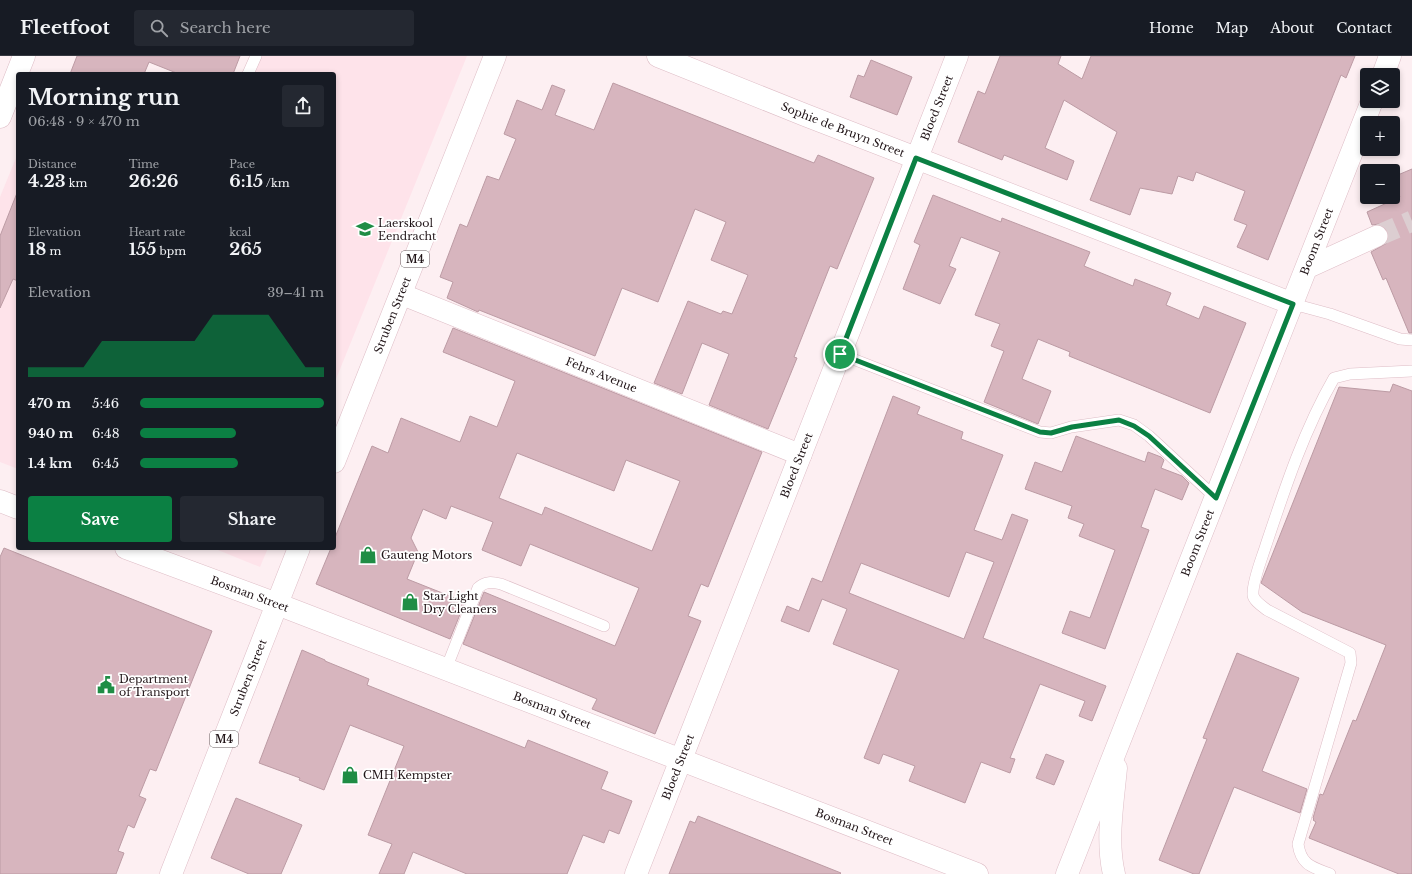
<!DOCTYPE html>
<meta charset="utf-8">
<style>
body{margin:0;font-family:"Libre Baskerville",serif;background:#242831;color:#f1f3f6;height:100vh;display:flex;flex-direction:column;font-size:15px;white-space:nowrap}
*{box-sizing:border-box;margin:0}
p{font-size:13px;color:#9ea1a6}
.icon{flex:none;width:22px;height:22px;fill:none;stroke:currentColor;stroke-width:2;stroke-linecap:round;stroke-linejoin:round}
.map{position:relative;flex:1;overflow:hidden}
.panel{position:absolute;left:16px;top:16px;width:320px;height:478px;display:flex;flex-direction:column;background:#171b24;border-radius:4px;box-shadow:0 2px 6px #0003}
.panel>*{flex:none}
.buttons{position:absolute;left:1360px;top:12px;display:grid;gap:8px}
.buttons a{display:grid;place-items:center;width:40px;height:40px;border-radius:4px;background:#171b24;box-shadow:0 2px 6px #0003;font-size:20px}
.pin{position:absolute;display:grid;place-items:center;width:34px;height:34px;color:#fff;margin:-17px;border:2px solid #fff;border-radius:50%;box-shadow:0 1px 4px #0007}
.round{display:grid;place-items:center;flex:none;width:42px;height:42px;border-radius:4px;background:#242831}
.head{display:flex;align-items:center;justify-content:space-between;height:68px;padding:0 12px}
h1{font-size:22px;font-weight:800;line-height:30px}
.figures{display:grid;grid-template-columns:repeat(3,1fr);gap:6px;height:68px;padding:4px 12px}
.figures div{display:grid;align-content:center}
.figures b{font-size:17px;font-weight:800}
.figures small{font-size:11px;font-weight:400}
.figures p{font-size:11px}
.chart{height:112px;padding:8px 12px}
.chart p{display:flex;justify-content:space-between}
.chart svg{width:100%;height:72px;margin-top:4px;fill:#0b8043;opacity:.7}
.button{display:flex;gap:8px;margin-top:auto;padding:8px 12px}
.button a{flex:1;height:46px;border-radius:4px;background:#0b8043;color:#fff;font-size:16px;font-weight:800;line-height:46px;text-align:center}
.button a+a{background:#242831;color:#f1f3f6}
ul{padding:0 12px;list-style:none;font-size:13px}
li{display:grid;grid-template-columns:64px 48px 1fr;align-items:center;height:30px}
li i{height:10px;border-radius:5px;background:#0b8043}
header{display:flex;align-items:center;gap:24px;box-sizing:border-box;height:56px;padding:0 20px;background:#171b24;border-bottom:1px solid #363941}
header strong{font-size:19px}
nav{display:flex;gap:22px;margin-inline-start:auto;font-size:14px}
.search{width:280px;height:36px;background:#242831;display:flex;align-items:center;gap:10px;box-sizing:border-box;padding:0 14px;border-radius:4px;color:#9ea1a6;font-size:15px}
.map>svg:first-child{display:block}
.built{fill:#fee3ea}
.building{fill:#d7b5be;stroke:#bc9ba4;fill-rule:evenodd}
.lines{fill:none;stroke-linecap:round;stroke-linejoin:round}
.street-tunnel{stroke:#dcced1;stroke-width:21;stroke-dasharray:21 10;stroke-linecap:butt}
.lane-casing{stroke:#debdc6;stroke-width:12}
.street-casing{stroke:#debdc6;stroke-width:22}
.secondary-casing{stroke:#debdc6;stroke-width:23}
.primary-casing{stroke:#debdc6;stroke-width:23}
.lane{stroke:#fff;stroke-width:11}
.street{stroke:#fff;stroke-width:21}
.secondary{stroke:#fff;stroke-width:22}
.primary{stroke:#fff;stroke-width:22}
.route-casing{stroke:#fff;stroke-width:8}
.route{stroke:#0b8043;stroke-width:5}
.labels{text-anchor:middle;stroke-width:3.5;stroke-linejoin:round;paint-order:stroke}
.shield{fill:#fff;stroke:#645b5d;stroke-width:1}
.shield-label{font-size:10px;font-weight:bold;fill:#211518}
.street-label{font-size:11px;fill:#211518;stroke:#fff}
.poi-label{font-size:11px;fill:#211518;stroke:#fff;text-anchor:start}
</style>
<header>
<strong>Fleetfoot</strong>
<div class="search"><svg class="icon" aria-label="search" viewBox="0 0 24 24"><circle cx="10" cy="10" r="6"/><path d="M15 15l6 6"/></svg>Search here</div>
<nav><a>Home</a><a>Map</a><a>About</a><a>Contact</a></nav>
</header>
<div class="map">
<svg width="1412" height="818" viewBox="0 0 1412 818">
<rect width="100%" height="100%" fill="#fdeff2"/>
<g class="built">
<path d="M254,0H467L334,328V18H246Z"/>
<path d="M18,97V413L0,406V141Z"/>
<path d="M213,492H268L260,511Z"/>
</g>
<g class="building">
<path d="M77,0H240L233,18H179L149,6L144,18H70Z"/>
<path d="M1000,0H1061L1058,8L1082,23L1091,0H1355L1346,22L1341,19L1268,204L1237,191L1247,169L1234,164L1245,135L1196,116L1193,125L1178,120L1172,138L1140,132L1130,159L1090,144L1117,76L1064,44L1045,92L1074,105L1067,124L1004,99L1002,104L958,86L978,35L985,38Z"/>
<path d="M871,4L912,21L897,59L850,41L858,19L864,21Z"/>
<path d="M613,27L814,107L818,99L874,122L837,213L830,210L794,301L797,302L768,373L709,349L729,298L702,287L682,338L654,327L688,245L721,258L723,255L732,258L748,219L711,204L726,166L695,153L658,246L622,232L595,300L479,254L478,256L447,242L453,226L440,221L460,168L467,171L487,120L499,124L516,83L504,78L517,44L542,54L552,29L565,34L555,59L594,74Z"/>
<path d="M1412,113V277H1409L1386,222L1383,224L1371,196L1387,187L1389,182L1388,175L1384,170L1379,168L1372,169L1367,156L1400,141L1393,121Z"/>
<path d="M17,137L18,225L13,223L0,252V180Z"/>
<path d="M933,139L1001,166L1002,162L1090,196L1084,210L1133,230L1135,223L1171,237L1166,249L1199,263L1204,250L1246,267L1210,357L1069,300L1070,296L1038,283L1022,323L1051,335L1038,368L984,346L1004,295L991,290L1000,268L975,259L1000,196L961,181L949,210L956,213L940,248L903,233L920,189L914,186Z"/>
<path d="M453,272L762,396L708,531L701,528L688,560L701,565L655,678L592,653L597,643L463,588L484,536L615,590L639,532L530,488L521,510L482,494L493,466L451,450L446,463L423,453L411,482L418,496L407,523L465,546L450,583L316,528L331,492H334V484L372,390L388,397L401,362L460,386L470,360L497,371L515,325L443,296ZM517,397L614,435L626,404L680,425L652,495L545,451L542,459L499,442Z"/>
<path d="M1393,328L1412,335V818H1399L1309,782L1316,766L1313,764L1314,763L1313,762L1320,738L1323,739L1353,664L1356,665L1386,589L1302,556L1261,527L1339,331L1390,336Z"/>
<path d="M893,340L920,351L917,358L963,376L961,383L1003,399L974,474L1002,484L1012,458L1028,464L983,582L1106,630L1092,665L1079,660L1085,645L1040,628L1010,702L1015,703L1010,717L981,706L965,747L909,725L915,710L883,698L879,708L864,702L899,614L833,588L847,553L822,543L809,576L781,565L787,550L799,555L812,522L822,526ZM966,496L994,506L964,583L849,537L861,507L949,541Z"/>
<path d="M1076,380L1145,406L1148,396L1161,401L1164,404L1161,412L1182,420L1189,427L1182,444L1155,433L1141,471L1149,474L1105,593L1062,577L1070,555L1090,562L1115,494L1079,480L1084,468L1068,462L1072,450L1025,433L1035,406L1062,416Z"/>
<path d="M4,492L212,575L156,715L150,713L139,740L146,743L140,757L134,772L128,769L118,795L124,797L116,818H0V501Z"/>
<path d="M302,594L325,604V605L369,623L367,629L525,692L528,684L608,716L601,733L632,745L619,778L609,774L604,787L583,779L567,818H467L413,796L404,818H379L392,788L368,779L404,690L350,669L324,734L299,724L300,722L259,707Z"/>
<path d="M1237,597L1299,622L1262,715L1307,733L1300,757L1234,731L1199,818H1194L1159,804L1207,683L1203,682Z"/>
<path d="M1046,698L1064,705L1054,729L1036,722Z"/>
<path d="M236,742L302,769L281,818H249L211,802Z"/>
<path d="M698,760L841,817L840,818H669L690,765L695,767Z"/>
</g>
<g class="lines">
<path class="street-tunnel" d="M1377,180L1412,165"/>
<g class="lane-casing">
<g id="lane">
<path d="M248,18L256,0"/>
<path d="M1293,248L1330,258L1400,283L1412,284"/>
<path d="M840,298L1040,376L1051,377L1071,371L1119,364L1134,369L1149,380L1216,442"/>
<path d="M446,613L478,532C485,525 492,526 501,528L604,570"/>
<path d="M1330,818C1312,811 1301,809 1298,788L1351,607L1350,597L1267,554C1262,550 1254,545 1253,539C1252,526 1262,502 1266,489C1285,432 1304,374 1334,322L1350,318L1412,315"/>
</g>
</g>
<g class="street-casing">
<g id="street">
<path d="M1307,212L1377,180"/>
<path id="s1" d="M401,238L801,399"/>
</g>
</g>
<g class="secondary-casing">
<g id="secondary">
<path id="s2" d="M658,0L805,59L1293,248"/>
<path d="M1383,19L1390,0"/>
<path d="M0,445L18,452"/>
<path id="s3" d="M126,492L277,548L977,818"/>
<path id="s4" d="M636,818L957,0"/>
<path id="s5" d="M1067,818L1372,45"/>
<path d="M1114,818C1106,785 1113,745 1116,712"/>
</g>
</g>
<g class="primary-casing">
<g id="primary">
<path d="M0,61L24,0"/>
<path id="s6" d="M334,406L495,0"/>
<path id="s7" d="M171,818L299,492"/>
</g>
</g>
<use href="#lane" class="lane"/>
<use href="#street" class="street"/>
<use href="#secondary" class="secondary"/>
<use href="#primary" class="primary"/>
</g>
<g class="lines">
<g class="route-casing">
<path id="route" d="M916,102L1293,248L1216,442L1149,380L1134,370L1119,364L1072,371L1051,377L1040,376L840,298Z"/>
</g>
<use href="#route" class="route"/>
</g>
<defs>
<g id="school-bare" transform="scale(1.38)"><path d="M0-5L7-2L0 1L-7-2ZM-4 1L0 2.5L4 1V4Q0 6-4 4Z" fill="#1f8d45" stroke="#fff" stroke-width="2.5" paint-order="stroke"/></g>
<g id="shop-bare" transform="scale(1.38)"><path d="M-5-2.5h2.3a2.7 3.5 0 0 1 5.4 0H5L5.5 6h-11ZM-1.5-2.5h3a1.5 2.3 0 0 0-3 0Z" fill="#1f8d45" stroke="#fff" stroke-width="2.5" paint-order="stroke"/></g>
<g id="civic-bare" transform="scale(1.38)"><path d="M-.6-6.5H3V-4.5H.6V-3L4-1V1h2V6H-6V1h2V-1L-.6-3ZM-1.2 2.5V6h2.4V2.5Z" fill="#1f8d45" stroke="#fff" stroke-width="2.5" paint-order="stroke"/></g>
</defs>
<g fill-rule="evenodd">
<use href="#school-bare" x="365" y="173"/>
<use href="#shop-bare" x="368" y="499"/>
<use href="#shop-bare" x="410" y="546"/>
<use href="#civic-bare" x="106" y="629"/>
<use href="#shop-bare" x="350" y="719"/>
</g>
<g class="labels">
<g class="shield">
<rect x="401" y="195" width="28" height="16" rx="3"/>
<rect x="210" y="675" width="28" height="16" rx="3"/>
</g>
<g class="shield-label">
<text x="415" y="207">M4</text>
<text x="224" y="687">M4</text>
</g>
<g class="street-label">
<text dy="4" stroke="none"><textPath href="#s4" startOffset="823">Bloed Street</textPath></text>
<text dy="4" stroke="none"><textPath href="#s2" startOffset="199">Sophie de Bruyn Street</textPath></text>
<text dy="4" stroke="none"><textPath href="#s5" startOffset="680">Boom Street</textPath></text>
<text dy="4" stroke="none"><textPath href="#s6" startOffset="158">Struben Street</textPath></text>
<text dy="4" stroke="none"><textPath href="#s1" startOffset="216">Fehrs Avenue</textPath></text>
<text dy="4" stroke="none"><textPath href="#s4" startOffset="439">Bloed Street</textPath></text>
<text dy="4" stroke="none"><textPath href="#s5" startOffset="356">Boom Street</textPath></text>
<text dy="4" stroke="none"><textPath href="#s3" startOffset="132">Bosman Street</textPath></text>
<text dy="4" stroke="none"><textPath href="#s7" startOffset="211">Struben Street</textPath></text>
<text dy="4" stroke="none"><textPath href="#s3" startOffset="456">Bosman Street</textPath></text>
<text dy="4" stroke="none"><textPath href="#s4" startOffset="115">Bloed Street</textPath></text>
<text dy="4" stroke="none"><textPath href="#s3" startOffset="780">Bosman Street</textPath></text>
</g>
<g class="poi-label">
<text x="378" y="171">Laerskool<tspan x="378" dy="13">Eendracht</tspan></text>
<text x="381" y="503">Gauteng Motors</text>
<text x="423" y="544">Star Light<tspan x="423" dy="13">Dry Cleaners</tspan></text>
<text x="119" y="627">Department<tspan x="119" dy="13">of Transport</tspan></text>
<text x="363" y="723">CMH Kempster</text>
</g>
</g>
</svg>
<div class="buttons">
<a><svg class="icon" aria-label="layers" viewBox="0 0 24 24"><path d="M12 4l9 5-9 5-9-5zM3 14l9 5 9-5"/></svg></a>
<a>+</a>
<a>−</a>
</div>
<div class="pin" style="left:840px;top:298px;background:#1e9e55"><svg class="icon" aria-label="arrive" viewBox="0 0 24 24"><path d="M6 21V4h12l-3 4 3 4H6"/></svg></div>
<section class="panel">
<div class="head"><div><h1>Morning run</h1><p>06:48 · 9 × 470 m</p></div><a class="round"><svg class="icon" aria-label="share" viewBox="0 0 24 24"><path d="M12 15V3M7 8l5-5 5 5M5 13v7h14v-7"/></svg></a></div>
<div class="figures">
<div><p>Distance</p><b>4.23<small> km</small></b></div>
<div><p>Time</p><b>26:26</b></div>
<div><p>Pace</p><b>6:15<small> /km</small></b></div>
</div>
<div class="figures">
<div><p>Elevation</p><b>18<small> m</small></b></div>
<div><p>Heart rate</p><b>155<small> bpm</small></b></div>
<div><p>kcal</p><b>265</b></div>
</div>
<div class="chart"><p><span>Elevation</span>39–41 m</p>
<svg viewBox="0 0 160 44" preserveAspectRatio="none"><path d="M0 44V38L10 38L20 38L30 38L40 22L50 22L60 22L70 22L80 22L90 22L100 6L110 6L120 6L130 6L140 22L150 38L160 38V44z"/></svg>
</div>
<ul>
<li><b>470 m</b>5:46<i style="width:100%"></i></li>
<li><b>940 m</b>6:48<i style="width:52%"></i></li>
<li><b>1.4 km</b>6:45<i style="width:53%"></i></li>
</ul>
<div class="button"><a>Save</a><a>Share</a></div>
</section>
</div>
